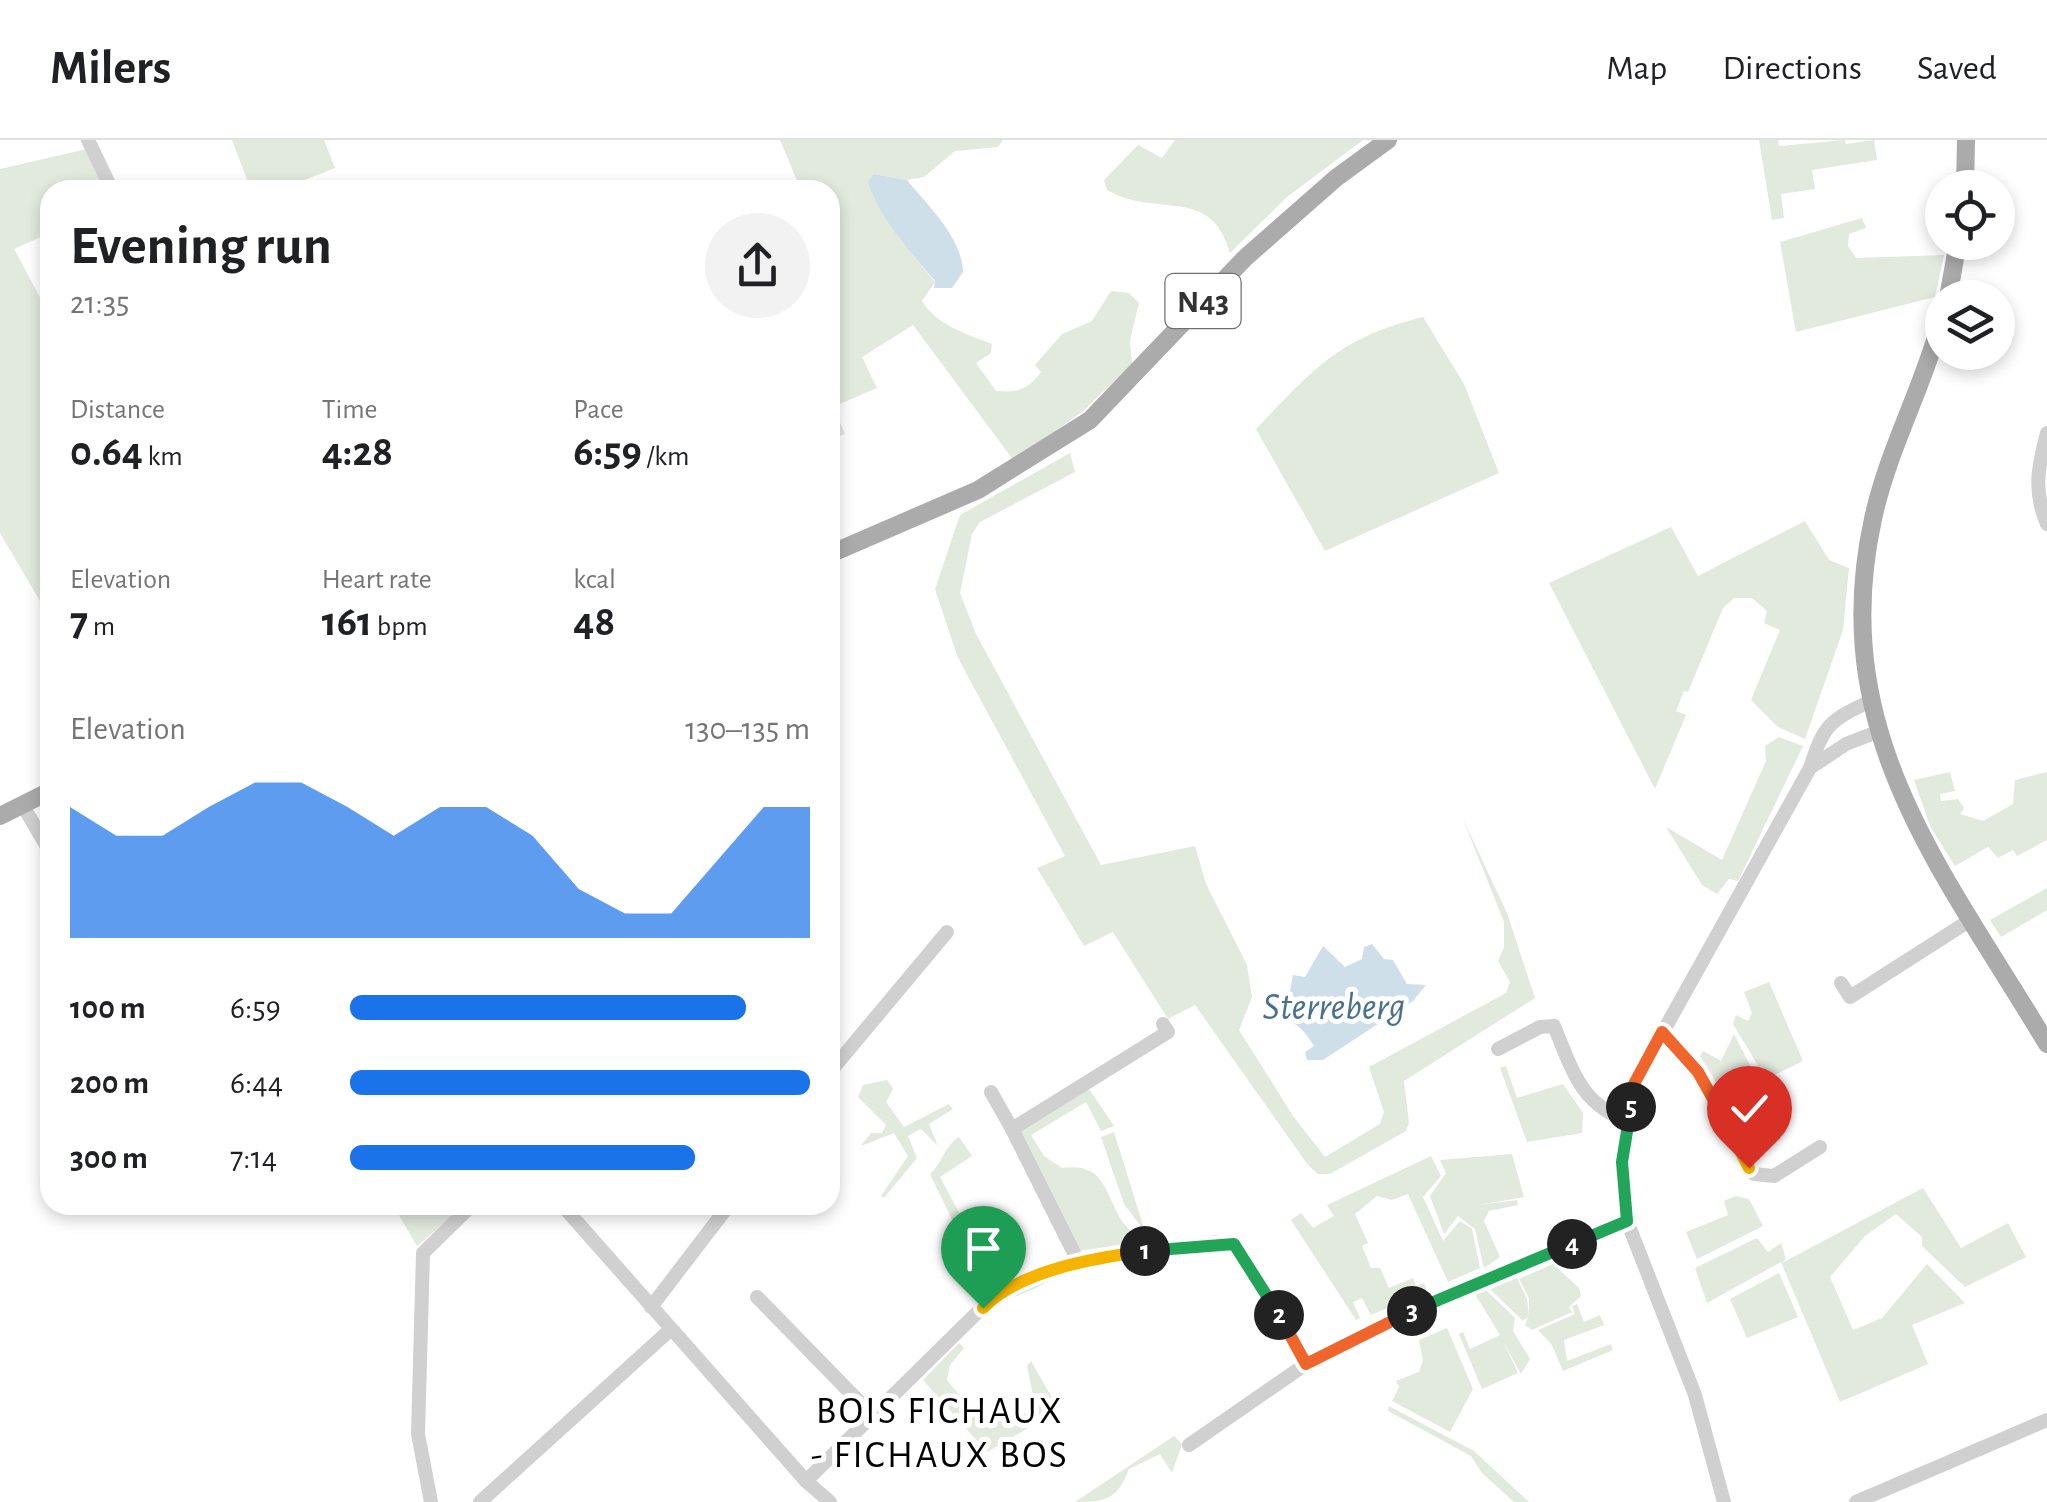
<!DOCTYPE html>
<meta charset="utf-8">
<style>
body{margin:0;font-family:"Alegreya Sans",sans-serif;background:#f2f2f2;color:#202124;height:100vh;display:flex;flex-direction:column;font-size:38px;white-space:nowrap}
*{box-sizing:border-box;margin:0}
p{font-size:32px;color:#757577}
.icon{flex:none;width:55px;height:55px;fill:none;stroke:currentColor;stroke-width:2;stroke-linecap:round;stroke-linejoin:round}
.map{position:relative;flex:1;overflow:hidden}
.panel{position:absolute;left:40px;top:40px;width:800px;height:1035px;display:flex;flex-direction:column;background:#fff;border-radius:30px;box-shadow:0 5px 15px #0003}
.panel>*{flex:none}
.buttons{position:absolute;left:1925px;top:30px;display:grid;gap:20px}
.buttons a{display:grid;place-items:center;width:90px;height:90px;border-radius:50%;background:#fff;box-shadow:0 5px 15px #0003;font-size:50px}
.pin{position:absolute;display:grid;place-items:center;width:85px;height:85px;color:#fff;margin:-102px -42px;border-radius:50% 50% 50% 0;rotate:-45deg;box-shadow:0 0 10px #0007}
.pin .icon{rotate:45deg}
.km{position:absolute;width:50px;height:50px;margin:-25px;border-radius:50%;background:#222;color:#fff;font-size:28px;line-height:50px;text-align:center}
.round{display:grid;place-items:center;flex:none;width:105px;height:105px;border-radius:52px;background:#f2f2f2}
.overview{display:flex;align-items:center;justify-content:space-between;height:170px;padding:0 30px}
h1{font-size:55px;font-weight:700;line-height:75px}
.stats{display:grid;grid-template-columns:repeat(3,1fr);gap:15px;height:170px;padding:10px 30px}
.stats div{display:grid;align-content:center}
.stats b{font-size:42px;font-weight:700}
.stats small{font-size:28px;font-weight:400}
.stats p{font-size:28px}
.chart{height:280px;padding:20px 30px}
.chart p{display:flex;justify-content:space-between}
.chart svg{width:100%;height:180px;margin-top:10px;fill:#1a73e8;opacity:.7}
ul{padding:0 30px;list-style:none;font-size:32px}
li{display:grid;grid-template-columns:160px 120px 1fr;align-items:center;height:75px}
li i{height:25px;border-radius:12px;background:#1a73e8}
header{display:flex;align-items:center;gap:60px;box-sizing:border-box;height:140px;padding:0 50px;background:#fff;border-bottom:2px solid #e0e0e0}
header strong{font-size:48px}
nav{display:flex;gap:55px;margin-inline-start:auto;font-size:35px}
.map>svg:first-child{display:block}
.green{fill:#e2e9dd}
.water{fill:#cfdfe9}
.lines{fill:none;stroke-linecap:round;stroke-linejoin:round}
.minor{stroke:#d0d0d0;stroke-width:14}
.major{stroke:#ababab;stroke-width:18}
.split-1-casing{stroke:#fff;stroke-width:20}
.split-2-casing{stroke:#fff;stroke-width:20}
.split-3-casing{stroke:#fff;stroke-width:20}
.split-4-casing{stroke:#fff;stroke-width:20}
.split-5-casing{stroke:#fff;stroke-width:20}
.split-6-casing{stroke:#fff;stroke-width:20}
.split-7-casing{stroke:#fff;stroke-width:20}
.split-1{stroke:#f5b400;stroke-width:12}
.split-2{stroke:#22a559;stroke-width:12}
.split-3{stroke:#f0652b;stroke-width:12}
.split-4{stroke:#22a559;stroke-width:12}
.split-5{stroke:#22a559;stroke-width:12}
.split-6{stroke:#f0652b;stroke-width:12}
.split-7{stroke:#f5b400;stroke-width:12}
.labels{text-anchor:middle;stroke-width:10;stroke-linejoin:round;paint-order:stroke}
.shield{fill:#fff;stroke:#707070;stroke-width:2.5}
.shield-label{font-size:32px;font-weight:bold;fill:#333}
.water-label{font-size:38px;font-style:italic;fill:#47718f;stroke:#fff}
.neighbourhood-label{font-size:38px;letter-spacing:2.5px;fill:#000;stroke:#fff}
</style>
<header>
<strong>Milers</strong>
<nav><a>Map</a><a>Directions</a><a>Saved</a></nav>
</header>
<div class="map">
<svg width="2047" height="1362" viewBox="0 0 2047 1362">
<rect width="100%" height="100%" fill="#fff"/>
<g class="green">
<path d="M232,0H324L335,28L279,50H251Z"/>
<path d="M780,0H1003L998,7L955,11L924,37L907,40L874,34L897,95L935,142L922,161C936,185 967,194 992,204L991,213L976,223L996,251C1017,253 1029,249 1041,232L1035,225L1062,194L1092,181L1111,151L1129,153L1139,163L1130,200L1132,224L1083,271L1014,321L913,185L862,217L877,248L833,267L845,294L830,300V50H801Z"/>
<path d="M1175,0H1363L1287,57L1230,113C1211,44 1157,79 1107,50L1104,40L1138,5L1162,18Z"/>
<path d="M1759,0H1778L1779,6L1845,0L1846,4L1874,0L1877,20L1812,30L1815,49L1781,54L1784,78L1772,80Z"/>
<path d="M87,9L107,50H50V93L14,109L50,176V478L0,393V29Z"/>
<path d="M1862,78L1866,88L1849,94L1848,106L1856,118L1944,115L1935,157L1796,192L1780,102Z"/>
<path d="M1423,177L1464,244L1499,333L1325,411L1256,289C1314,229 1338,198 1423,177Z"/>
<path d="M1070,313L1075,332L980,382L972,394L960,453L976,494L1101,725L1195,706L1206,744L1247,825L1252,857L1239,890L1293,976L1325,1017L1380,984L1384,972L1369,927L1506,853L1510,842L1498,821L1504,807V782L1463,679L1507,773L1535,858L1404,941L1409,983L1406,991L1330,1034H1318L1308,1025L1195,865L1168,879L1113,792L1084,806L1037,728L1065,716L958,518L935,449L960,375Z"/>
<path d="M1805,381L1829,420L1849,428L1843,490L1805,599L1778,587L1751,560L1780,490L1764,483L1767,471L1752,458H1734L1723,468L1688,552L1684,551L1676,571L1686,575L1655,649L1549,443L1671,387L1698,436Z"/>
<path d="M1779,597L1803,606L1738,741L1729,739L1717,754L1702,745L1666,687L1722,720L1766,621L1765,606Z"/>
<path d="M1950,632L1955,651L1940,654L1941,661L1958,659L1964,668L1960,674L1983,681L2013,664L2015,640L2047,632V700L2017,716L2013,710L1998,718L1988,707L1955,726L1931,688L1914,640Z"/>
<path d="M2047,748V770L2001,797L1990,780Z"/>
<path d="M1769,842L1803,921L1766,939L1733,884L1736,875L1748,881L1752,873L1744,852Z"/>
<path d="M1734,894L1760,945L1722,952L1700,916L1703,911L1721,921Z"/>
<path d="M1506,926L1517,958L1563,944L1583,973L1582,993L1527,1002L1500,928Z"/>
<path d="M887,940L893,949L886,962L904,987L949,964L953,969L929,984L938,1006L921,989L908,996L917,1018L884,1058L881,1056L908,1016L894,993L861,1006L871,993H882L886,985L858,957L863,945Z"/>
<path d="M1087,946L1114,986L1101,991L1086,962L1031,995L1044,1016L1062,1028C1102,1022 1104,1048 1120,1078C1125,1087 1134,1092 1138,1103L1077,1111L1017,989Z"/>
<path d="M1114,992L1145,1092L1124,1064L1101,997Z"/>
<path d="M959,997L972,1016L940,1037L965,1084L957,1090L930,1034C943,1022 946,1004 959,997Z"/>
<path d="M1512,1014L1524,1057L1478,1065L1517,1060L1518,1065L1489,1071L1484,1081L1500,1117L1484,1128L1475,1089L1458,1076L1444,1094L1430,1056L1446,1033L1440,1020Z"/>
<path d="M1431,1016L1441,1036L1423,1057L1443,1101L1460,1081L1472,1089L1480,1128L1448,1142L1408,1054L1392,1060L1377,1056L1355,1074L1368,1103L1362,1106L1371,1128H1380L1389,1148L1413,1138L1416,1146L1424,1143L1427,1151L1371,1175L1362,1158L1353,1162L1360,1178L1356,1180L1291,1080L1301,1073L1313,1088L1334,1076L1327,1065Z"/>
<path d="M1923,1048L1961,1108L2008,1083L2026,1117L1965,1147L1922,1106V1097L1896,1074L1865,1096L1830,1137L1853,1190L1882,1178L1927,1124L1965,1163L1912,1185L1928,1224L1840,1262L1781,1122L1707,1163L1695,1128L1757,1098L1768,1112L1781,1103L1786,1119L1782,1123Z"/>
<path d="M1736,1056L1749,1059L1763,1086L1697,1119L1686,1092L1728,1075L1724,1061Z"/>
<path d="M393,1065H465L417,1106Z"/>
<path d="M1553,1124L1579,1148L1581,1156L1569,1167L1572,1172L1532,1190L1525,1185L1528,1177L1523,1181L1490,1149L1517,1138L1527,1159L1529,1176V1158L1519,1139Z"/>
<path d="M1779,1133L1798,1177L1747,1198L1730,1159Z"/>
<path d="M1486,1150L1515,1178L1513,1191L1530,1219L1521,1234L1504,1203L1518,1233L1482,1249L1459,1194L1463,1192L1470,1209L1500,1195L1475,1154Z"/>
<path d="M1577,1164L1584,1182L1600,1175L1604,1185L1564,1200L1567,1221L1611,1204L1613,1210L1563,1231L1552,1205L1538,1190L1575,1174L1572,1166Z"/>
<path d="M1447,1188L1473,1249L1450,1292L1392,1261L1399,1247L1396,1241L1419,1232L1423,1221L1419,1200Z"/>
<path d="M959,1203L964,1208L950,1225L947,1240C973,1274 995,1282 1036,1271L1027,1226L1031,1221L1059,1270L987,1312L923,1240Z"/>
<path d="M1389,1266L1474,1311L1529,1362H1514L1482,1333L1471,1316L1388,1271Z"/>
<path d="M1174,1296L1182,1304L1172,1333L1160,1314L1129,1329C1117,1360 1106,1362 1075,1362Z"/>
</g>
<g class="water">
<path d="M874,34L907,40C928,66 962,97 963,132L952,148H934L935,141C910,111 880,80 868,42Z"/>
<path d="M1372,804L1384,819L1393,820L1407,844L1426,845L1413,861L1323,920H1307L1305,912L1314,906C1302,886 1292,878 1269,878L1274,867L1289,857L1293,835L1305,837L1323,806L1345,827L1362,819L1364,807Z"/>
</g>
<g class="lines">
<g class="minor">
<path d="M88,0L112,50"/>
<path d="M2047,293C2038,327 2033,351 2047,384"/>
<path d="M1810,628L1846,604L1877,592"/>
<path d="M22,664L50,712"/>
<path d="M1841,843L1850,857L1972,779"/>
<path d="M1662,892L1704,942L1754,1034L1774,1036L1820,1007"/>
<path d="M1498,909L1540,887L1554,886C1572,929 1581,966 1629,981"/>
<path d="M830,932L947,792"/>
<path d="M991,952L1012,989"/>
<path d="M562,1065L806,1341L830,1362"/>
<path d="M1078,1121L1012,989L1168,892L1163,884"/>
<path d="M757,1157L875,1278"/>
<path d="M651,1167L729,1065"/>
<path d="M1189,1305L1306,1224L1377,1186L1627,1081"/>
<path d="M806,1341L990,1160L1078,1121L1218,1102L1234,1104L1306,1224"/>
<path d="M431,1362L418,1294L423,1113L472,1065"/>
<path d="M480,1362L670,1190"/>
<path d="M1724,1362L1695,1255L1627,1081L1622,1022L1634,944L1810,628C1824,584 1830,580 1871,561"/>
<path d="M1856,1362L2047,1280"/>
</g>
<g class="major">
<path d="M1965,48L1966,0"/>
<path d="M1948,158L1958,102"/>
<path d="M1942,177C1924,246 1888,309 1873,379C1826,594 1944,731 2047,904"/>
<path d="M830,414L978,350L1090,280L1245,118L1336,38L1388,0"/>
<path d="M0,676L50,651"/>
</g>
</g>
<g class="lines">
<g class="split-1-casing">
<path id="split-1" d="M983,1168C1020,1130 1095,1118 1145,1111"/>
</g>
<g class="split-2-casing">
<path id="split-2" d="M1145,1111L1234,1104L1279,1175"/>
</g>
<g class="split-3-casing">
<path id="split-3" d="M1279,1175L1306,1224L1412,1171"/>
</g>
<g class="split-4-casing">
<path id="split-4" d="M1412,1171L1572,1104"/>
</g>
<g class="split-5-casing">
<path id="split-5" d="M1572,1104L1627,1081L1622,1022L1631,967"/>
</g>
<g class="split-6-casing">
<path id="split-6" d="M1631,967L1634,944L1662,892L1698,932L1717,966"/>
</g>
<g class="split-7-casing">
<path id="split-7" d="M1717,966L1749,1028"/>
</g>
<use href="#split-1" class="split-1"/>
<use href="#split-2" class="split-2"/>
<use href="#split-3" class="split-3"/>
<use href="#split-4" class="split-4"/>
<use href="#split-5" class="split-5"/>
<use href="#split-6" class="split-6"/>
<use href="#split-7" class="split-7"/>
</g>
<g class="labels">
<rect class="shield" x="1165.5" y="134" width="75" height="54" rx="8"/>
<g class="shield-label">
<text x="1203" y="172">N43</text>
</g>
<g class="water-label">
<text x="1334" y="879">Sterreberg</text>
</g>
<g class="neighbourhood-label">
<text x="940" y="1283">BOIS FICHAUX<tspan x="940" dy="44">- FICHAUX BOS</tspan></text>
</g>
</g>
</svg>
<div class="buttons">
<a><svg class="icon" aria-label="locate" viewBox="0 0 24 24"><circle cx="12" cy="12" r="6"/><path d="M12 2v4M12 18v4M2 12h4M18 12h4"/></svg></a>
<a><svg class="icon" aria-label="layers" viewBox="0 0 24 24"><path d="M12 4l9 5-9 5-9-5zM3 14l9 5 9-5"/></svg></a>
</div>
<div class="pin" style="left:983px;top:1168px;background:#1e9e55"><svg class="icon" aria-label="arrive" viewBox="0 0 24 24"><path d="M6 21V4h12l-3 4 3 4H6"/></svg></div>
<div class="pin" style="left:1749px;top:1028px;background:#d93025"><svg class="icon" aria-label="check" viewBox="0 0 24 24"><path d="M5 12l5 5 9-10"/></svg></div>
<b class="km" style="left:1145px;top:1111px">1</b>
<b class="km" style="left:1279px;top:1175px">2</b>
<b class="km" style="left:1412px;top:1171px">3</b>
<b class="km" style="left:1572px;top:1104px">4</b>
<b class="km" style="left:1631px;top:967px">5</b>
<section class="panel">
<div class="overview"><div><h1>Evening run</h1><p>21:35</p></div><a class="round"><svg class="icon" aria-label="share" viewBox="0 0 24 24"><path d="M12 15V3M7 8l5-5 5 5M5 13v7h14v-7"/></svg></a></div>
<div class="stats">
<div><p>Distance</p><b>0.64<small> km</small></b></div>
<div><p>Time</p><b>4:28</b></div>
<div><p>Pace</p><b>6:59<small> /km</small></b></div>
</div>
<div class="stats">
<div><p>Elevation</p><b>7<small> m</small></b></div>
<div><p>Heart rate</p><b>161<small> bpm</small></b></div>
<div><p>kcal</p><b>48</b></div>
</div>
<div class="chart"><p><span>Elevation</span>130–135 m</p>
<svg viewBox="0 0 160 44" preserveAspectRatio="none"><path d="M0 44V12L10 19L20 19L30 12L40 6L50 6L60 12L70 19L80 12L90 12L100 19L110 32L120 38L130 38L140 25L150 12L160 12V44z"/></svg>
</div>
<ul>
<li><b>100 m</b>6:59<i style="width:86%"></i></li>
<li><b>200 m</b>6:44<i style="width:100%"></i></li>
<li><b>300 m</b>7:14<i style="width:75%"></i></li>
</ul>
</section>
</div>
